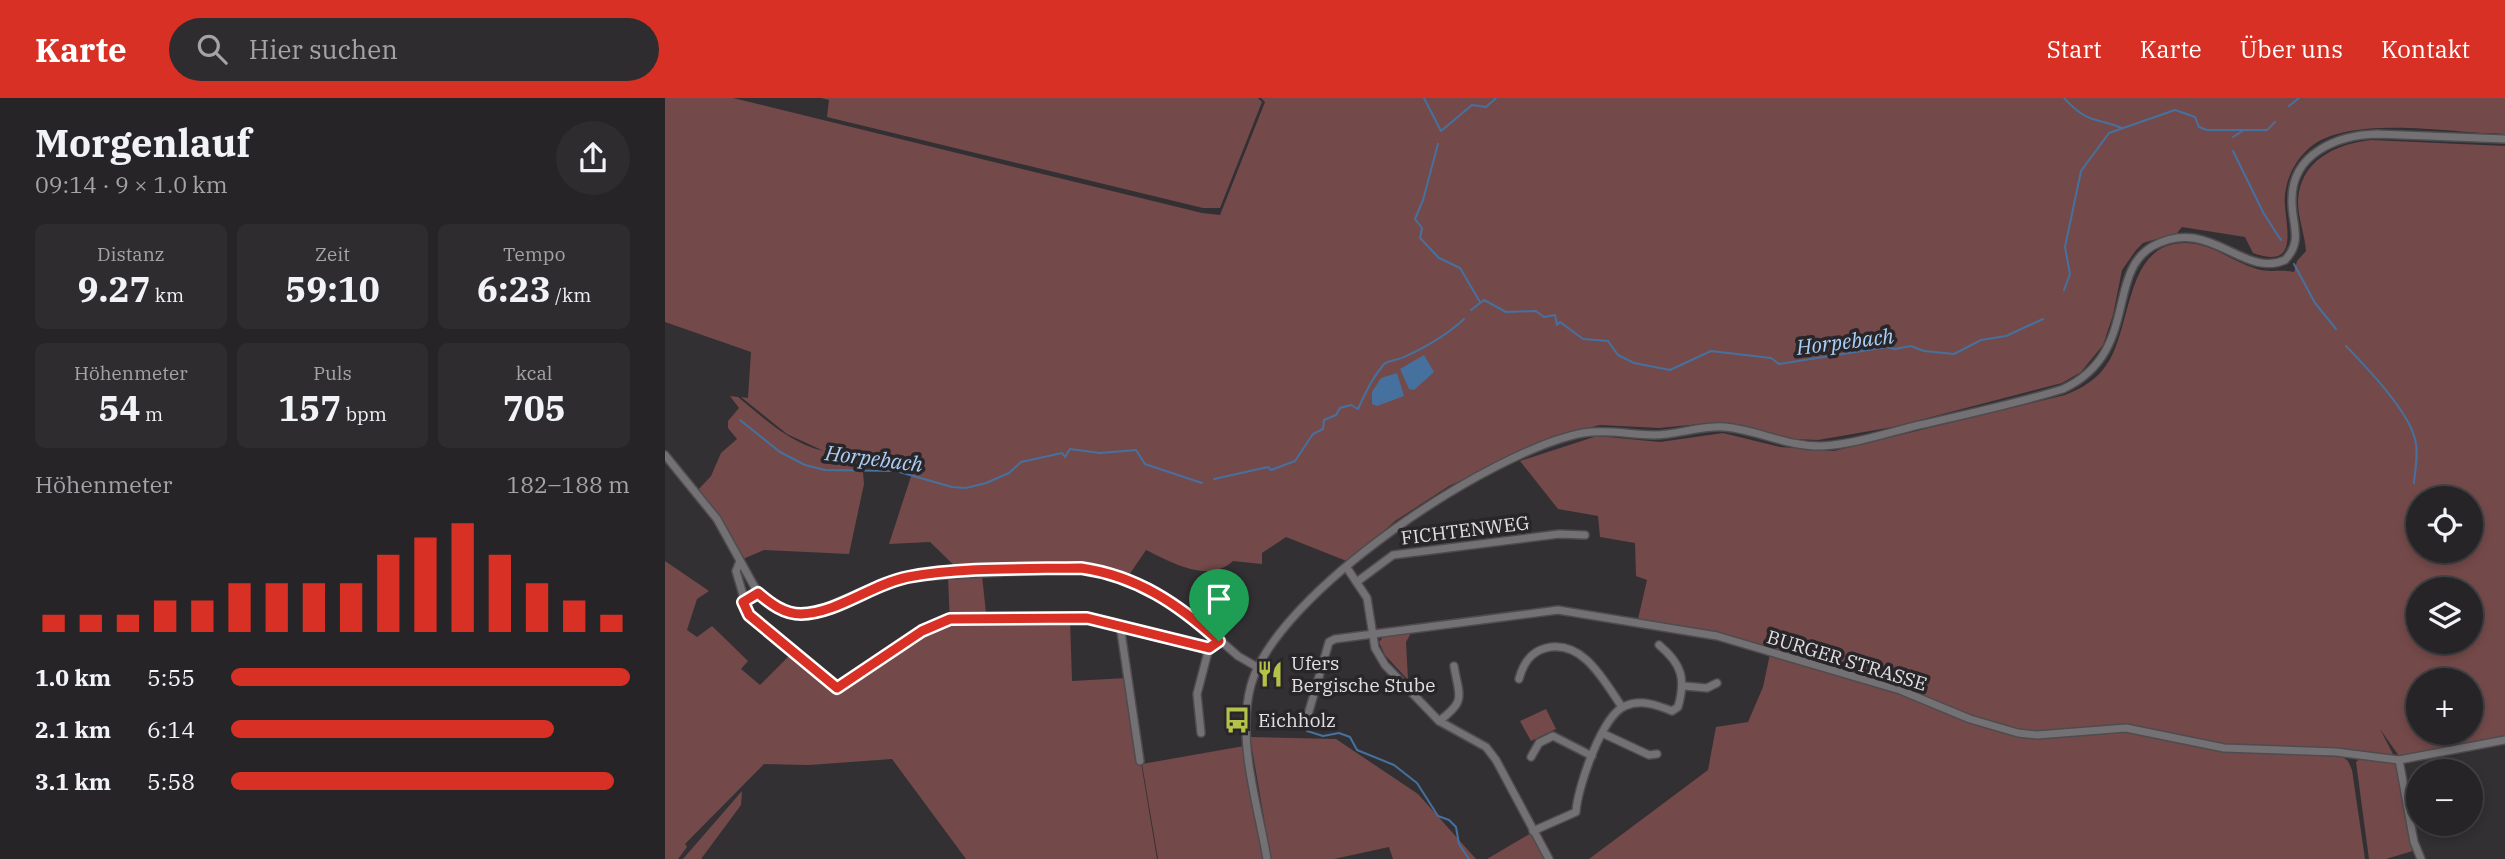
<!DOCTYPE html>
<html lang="de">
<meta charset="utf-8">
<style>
body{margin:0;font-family:"IBM Plex Serif",serif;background:#2e2c2f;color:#f1f3f6;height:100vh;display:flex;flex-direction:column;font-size:26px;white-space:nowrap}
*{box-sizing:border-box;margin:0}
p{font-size:23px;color:#a4a4a7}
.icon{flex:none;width:38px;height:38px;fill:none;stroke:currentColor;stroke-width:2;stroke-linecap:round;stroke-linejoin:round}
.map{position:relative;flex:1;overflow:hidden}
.drawer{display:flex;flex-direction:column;background:#262427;width:665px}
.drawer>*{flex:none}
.tools{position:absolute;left:1741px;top:388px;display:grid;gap:14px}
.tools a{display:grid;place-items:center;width:77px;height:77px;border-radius:50%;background:#262427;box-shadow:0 4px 10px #0003,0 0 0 2px #424144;font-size:35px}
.pin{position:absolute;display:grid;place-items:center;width:60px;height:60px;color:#fff;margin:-72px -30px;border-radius:50% 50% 50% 0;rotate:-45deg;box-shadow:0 0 7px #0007}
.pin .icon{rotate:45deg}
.round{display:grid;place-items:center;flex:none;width:74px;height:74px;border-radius:37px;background:#2e2c2f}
.overview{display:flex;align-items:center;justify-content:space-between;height:119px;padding:0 35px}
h1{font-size:38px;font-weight:700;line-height:52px}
.metrics{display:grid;grid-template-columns:repeat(3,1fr);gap:10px;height:119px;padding:7px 35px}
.metrics div{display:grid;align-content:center;border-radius:10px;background:#2e2c2f;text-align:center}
.metrics b{font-size:35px;font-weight:700}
.metrics small{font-size:19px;font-weight:400}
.metrics p{font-size:19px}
.chart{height:196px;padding:14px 35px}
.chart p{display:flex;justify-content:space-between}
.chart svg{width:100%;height:126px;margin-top:7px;stroke:#d93025;stroke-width:6}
ul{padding:0 35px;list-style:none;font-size:23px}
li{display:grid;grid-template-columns:112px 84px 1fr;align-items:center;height:52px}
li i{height:18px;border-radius:9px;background:#d93025}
header{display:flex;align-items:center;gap:42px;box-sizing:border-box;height:98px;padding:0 35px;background:#d93025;color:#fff}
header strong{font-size:33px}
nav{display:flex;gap:38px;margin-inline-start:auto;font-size:24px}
.search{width:490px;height:63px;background:#2e2c2f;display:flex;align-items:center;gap:18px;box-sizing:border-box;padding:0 24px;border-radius:38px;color:#a4a4a7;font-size:26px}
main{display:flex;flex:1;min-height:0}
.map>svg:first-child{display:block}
.green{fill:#744949;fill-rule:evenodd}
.water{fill:#46719e}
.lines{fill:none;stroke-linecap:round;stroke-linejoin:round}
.stream{stroke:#46719e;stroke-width:2}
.minor-casing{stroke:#4e4c4f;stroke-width:10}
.minor{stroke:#747175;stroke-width:7}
.route-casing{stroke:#fff;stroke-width:14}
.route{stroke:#d93025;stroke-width:9}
.labels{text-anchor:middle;stroke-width:7;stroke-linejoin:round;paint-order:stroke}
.street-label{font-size:19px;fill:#e1dfe2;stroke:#29262a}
.poi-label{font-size:19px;fill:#e1dfe2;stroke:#29262a;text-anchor:start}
.water-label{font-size:21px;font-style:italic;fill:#aacff8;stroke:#29262a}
</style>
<header>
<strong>Karte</strong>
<div class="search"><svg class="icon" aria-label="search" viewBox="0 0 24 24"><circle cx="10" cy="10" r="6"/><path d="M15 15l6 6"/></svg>Hier suchen</div>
<nav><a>Start</a><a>Karte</a><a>Über uns</a><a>Kontakt</a></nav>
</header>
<main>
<section class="drawer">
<div class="overview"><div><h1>Morgenlauf</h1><p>09:14 · 9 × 1.0 km</p></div><a class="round"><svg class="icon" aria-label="share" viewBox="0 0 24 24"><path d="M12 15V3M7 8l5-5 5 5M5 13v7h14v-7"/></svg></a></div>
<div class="metrics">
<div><p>Distanz</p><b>9.27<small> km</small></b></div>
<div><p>Zeit</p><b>59:10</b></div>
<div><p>Tempo</p><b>6:23<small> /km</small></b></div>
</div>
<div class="metrics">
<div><p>Höhenmeter</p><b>54<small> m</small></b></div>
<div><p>Puls</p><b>157<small> bpm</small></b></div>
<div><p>kcal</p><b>705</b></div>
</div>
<div class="chart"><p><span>Höhenmeter</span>182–188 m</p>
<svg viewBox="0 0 160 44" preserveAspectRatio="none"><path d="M5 44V38M15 44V38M25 44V38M35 44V33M45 44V33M55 44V27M65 44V27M75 44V27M85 44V27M95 44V17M105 44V11M115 44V6M125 44V17M135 44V27M145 44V33M155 44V38"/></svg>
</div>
<ul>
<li><b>1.0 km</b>5:55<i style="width:100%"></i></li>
<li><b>2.1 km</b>6:14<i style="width:81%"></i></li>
<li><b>3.1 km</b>5:58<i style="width:96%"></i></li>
</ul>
</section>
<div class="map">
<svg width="1840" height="761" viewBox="0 0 1840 761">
<rect width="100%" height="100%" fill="#333034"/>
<g class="green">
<path d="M0,0H68L537,115L555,117L600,4L596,0H1840V36C1789,36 1679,14 1641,53C1629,65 1622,80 1620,96C1617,121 1640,174 1588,155L1580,139L1517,129L1512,135L1478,145L1471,152L1457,172L1448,217L1438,247L1416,274L1397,285L1228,329L1153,342L1128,341L1055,324L994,330L935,327L902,335L784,388L730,423L684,464L621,439L597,455V466L568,463C543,486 506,464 481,452L464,477L416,465L295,473L265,444L224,446L252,360L196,353L199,386L184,456L99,452L78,461L63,431L33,392L46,378L56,355L72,341L63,330V323L74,310L65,298L73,299C108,328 145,363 193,353L163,355L122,336L76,299L83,300L86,254L0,224Z"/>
<path d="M156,0H593L597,4L555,110H538L162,19L164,2Z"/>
<path d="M1706,42L1840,48V641L1734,658L1715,631L1729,658L1559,648L1487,632L1375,635L1349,632L1326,627L1211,581L1036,531L973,521L982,482L971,478L970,445L935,439L933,418L893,411L855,363L932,338L995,344L1058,335L1115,349L1169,353L1400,297C1413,292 1426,285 1436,274C1470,238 1455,143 1522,145C1548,146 1568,164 1592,171C1605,175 1616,171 1629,174L1632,163L1641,153C1640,137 1633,120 1633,104C1634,63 1670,46 1706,42ZM1754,401H1806V453H1754ZM1754,492H1806V544H1754ZM1754,583H1806V635H1754Z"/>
<path d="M0,463L44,493L32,501L22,532L32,539L47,528L83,563L76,571L95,587L126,556L173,593L257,534L285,526L283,479L317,478L322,524L405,521L407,583L462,580L492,761H301L227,661L144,667L99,666L20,746L22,749L13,761H0Z"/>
<path d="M746,535L741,544L743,582L720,557L714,544L718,539Z"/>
<path d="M1105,556L1217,588L1315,628L1345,636L1461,632L1557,652L1675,657L1683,663L1687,672L1700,761H924L1043,672L1051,629L1083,624L1098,589Z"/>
<path d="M881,611L891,631L866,643L855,623Z"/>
<path d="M585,639L671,641L753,696L811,761H728L724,749L669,761H606Z"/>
<path d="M579,648L600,761H493L477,666Z"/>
<path d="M1697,659L1727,663L1732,669L1751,752L1721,761H1704L1691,664Z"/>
<path d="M77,693L76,707L36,761H18Z"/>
<path d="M868,734L882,761H822Z"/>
</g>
<g class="water">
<path d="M759,257L769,274L749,292L744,291L735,271Z"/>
<path d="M732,275L739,298L712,308L707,306V294L716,280Z"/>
</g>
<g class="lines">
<g class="stream">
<path d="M759,0L776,33L807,7L821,9L831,0"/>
<path d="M1399,0C1423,26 1429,19 1457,30"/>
<path d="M1624,8L1634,0"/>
<path d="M1568,39L1579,32"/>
<path d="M773,46L758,102L750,121L757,130L755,140L774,160L795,170L815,204"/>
<path d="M1568,53L1599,116L1616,142"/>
<path d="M1629,166L1650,205L1671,231"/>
<path d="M1399,192L1405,176L1400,149L1416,73L1444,35L1510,12L1530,19L1534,29L1542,32H1602L1610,24"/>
<path d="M806,212L819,202L841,214L871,213L879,219L890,217L892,227L895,224L918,241L943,243L953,257L969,265L1005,272L1046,253L1106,260L1114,266L1222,249L1230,251L1246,248L1259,253L1289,256L1316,242L1341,238L1378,221"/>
<path d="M1681,248C1701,269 1743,312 1750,341C1754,355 1750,371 1749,385"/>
<path d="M75,322L115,354L140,367L160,372L231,373L287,389L301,390L321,385L344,375L356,364L397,355L400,359L405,351L435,355L471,352L480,366L537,385"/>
<path d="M549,381L603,369L606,372L630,363L648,336L658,331L659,322L671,317L675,310L686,307L693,311C700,296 707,280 719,266C722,263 734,262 739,259C759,250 783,236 799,221"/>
<path d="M642,633L658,638L674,635L685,639L692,652L729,667L752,685L773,718L784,722L791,729L794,746L804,761"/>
</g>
<g class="minor-casing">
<g id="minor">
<path d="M0,357L52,421L93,495L119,512L134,516L150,514L208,489L243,479L416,470L454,478L487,491L524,515L573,558L592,569"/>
<path d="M75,463L71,473L84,517L172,590L257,533L285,521L422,520L544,550L554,543"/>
<path d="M682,470L702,500L710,550L720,567L774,623L821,649L831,662L884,761"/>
<path d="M693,483L728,457L894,436L920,437"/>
<path d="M455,527L475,663"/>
<path d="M854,581C858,566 865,554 881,550C918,541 939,583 957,609"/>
<path d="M1019,588L1042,590L1052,585"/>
<path d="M774,623C802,602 794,599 789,568"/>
<path d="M640,627L664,544L670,541L893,512L1052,538L1235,592L1305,621L1353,635L1372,637L1461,630L1559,650L1671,654L1734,662L1840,642"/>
<path d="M536,635L532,596L544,550"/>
<path d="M939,636L984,657L992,656"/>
<path d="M866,659L874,645L888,638L927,658"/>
<path d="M1734,662L1749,744L1756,761"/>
<path d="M868,733L911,714C912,691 937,617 960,608C976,601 992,607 1007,613L1013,609C1021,581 1017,566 994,547"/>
<path d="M602,761C593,707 571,642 586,587C611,495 826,352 918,335C943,331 965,337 989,337C1013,337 1036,327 1060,329C1093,332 1123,349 1157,348C1190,346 1222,335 1254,327C1302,316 1350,306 1398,291C1475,255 1440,175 1488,148C1544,117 1578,181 1620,162C1639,142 1626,126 1627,101C1627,55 1673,37 1712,36L1840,41"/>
</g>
</g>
<use href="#minor" class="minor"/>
</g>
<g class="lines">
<g class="route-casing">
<path id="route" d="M416,470C472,478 513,506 554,543L544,550L422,520L285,521L257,533L172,590L84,517L78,504L93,495C106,506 119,516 136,516C173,515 207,486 243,479C295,469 362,471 416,470Z"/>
</g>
<use href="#route" class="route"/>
</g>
<defs>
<g id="restaurant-bare" transform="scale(2.1)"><path d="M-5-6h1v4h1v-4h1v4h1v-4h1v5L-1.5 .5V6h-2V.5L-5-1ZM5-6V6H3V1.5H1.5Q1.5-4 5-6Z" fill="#b4c24a" stroke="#29262a" stroke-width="2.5" paint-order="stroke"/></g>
<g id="bus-bare" transform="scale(2.1)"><path d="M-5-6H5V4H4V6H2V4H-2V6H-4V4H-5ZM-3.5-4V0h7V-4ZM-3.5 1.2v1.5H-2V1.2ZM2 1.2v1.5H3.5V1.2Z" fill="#b4c24a" stroke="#29262a" stroke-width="2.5" paint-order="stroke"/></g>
</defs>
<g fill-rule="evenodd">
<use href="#restaurant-bare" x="605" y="576"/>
<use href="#bus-bare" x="572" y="622"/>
</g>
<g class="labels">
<g class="street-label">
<text transform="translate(800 432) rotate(-7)" y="7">FICHTENWEG</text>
<text transform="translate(1182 562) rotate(17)" y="7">BURGER STRASSE</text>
</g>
<g class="poi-label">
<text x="626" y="572">Ufers<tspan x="626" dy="22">Bergische Stube</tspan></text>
<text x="593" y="629">Eichholz</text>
</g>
<g class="water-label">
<text transform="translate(1180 244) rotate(-7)" y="7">Horpebach</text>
<text transform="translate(209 361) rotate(7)" y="7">Horpebach</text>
</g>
</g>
</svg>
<div class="tools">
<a><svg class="icon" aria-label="locate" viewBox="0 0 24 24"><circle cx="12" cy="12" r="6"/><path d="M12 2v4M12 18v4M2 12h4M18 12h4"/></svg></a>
<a><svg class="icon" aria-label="layers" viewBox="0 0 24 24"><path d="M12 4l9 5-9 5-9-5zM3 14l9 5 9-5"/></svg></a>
<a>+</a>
<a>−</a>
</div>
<div class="pin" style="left:554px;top:543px;background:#1e9e55"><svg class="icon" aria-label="arrive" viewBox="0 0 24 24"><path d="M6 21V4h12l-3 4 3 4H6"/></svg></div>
</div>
</main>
